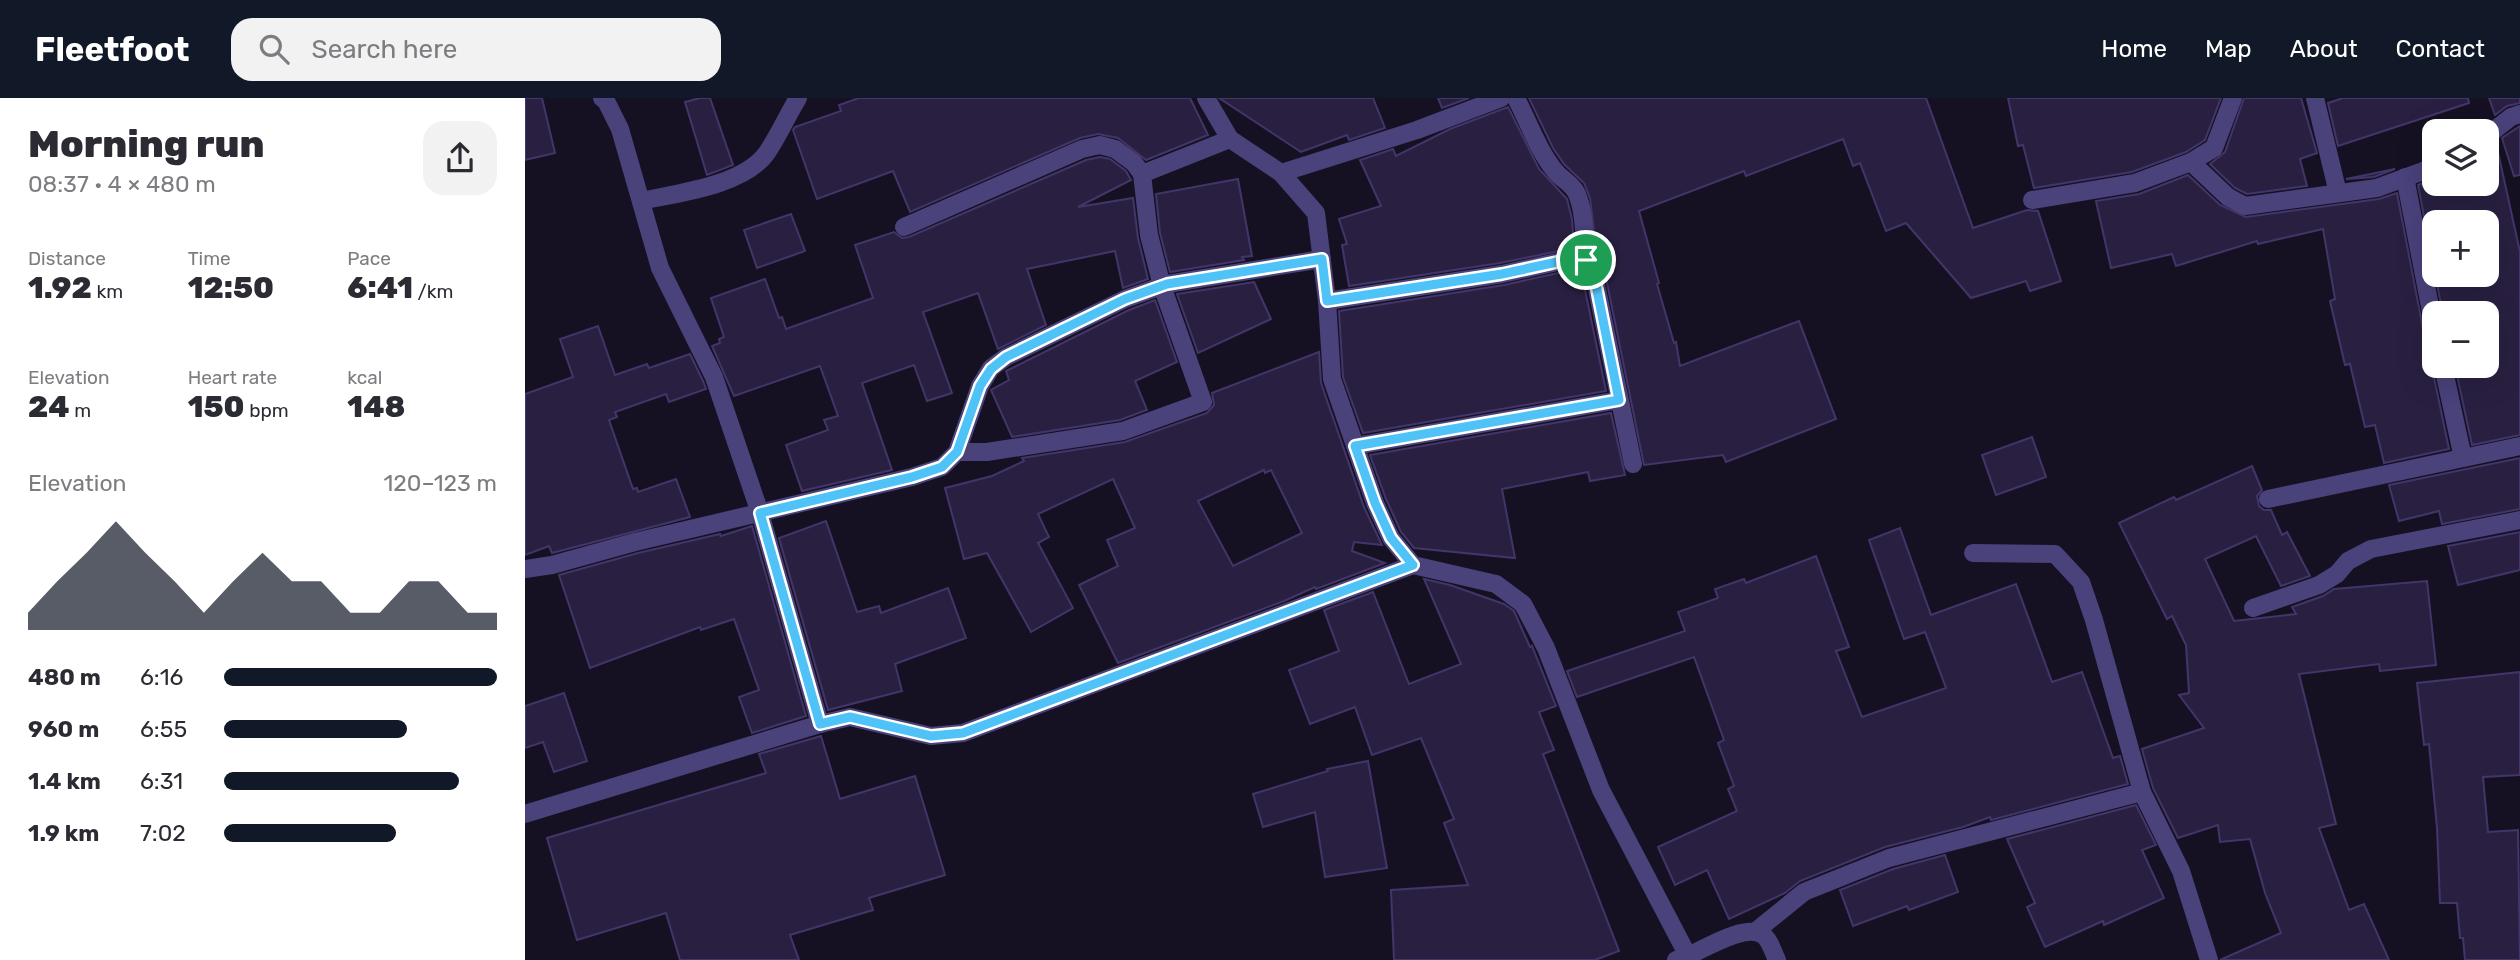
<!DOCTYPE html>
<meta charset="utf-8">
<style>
body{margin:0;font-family:Rubik,sans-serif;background:#f2f2f3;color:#2b2b33;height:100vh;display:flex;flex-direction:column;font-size:26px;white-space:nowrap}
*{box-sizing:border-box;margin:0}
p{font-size:23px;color:#7c7c81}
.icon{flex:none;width:38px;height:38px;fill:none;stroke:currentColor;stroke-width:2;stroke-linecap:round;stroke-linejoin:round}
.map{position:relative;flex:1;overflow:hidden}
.drawer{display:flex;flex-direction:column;background:#fff;width:525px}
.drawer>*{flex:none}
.buttons{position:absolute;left:1897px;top:21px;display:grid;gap:14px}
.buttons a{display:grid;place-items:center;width:77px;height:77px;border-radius:14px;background:#fff;box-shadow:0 7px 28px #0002;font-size:35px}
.pin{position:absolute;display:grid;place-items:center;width:60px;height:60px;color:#fff;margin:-30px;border:4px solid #fff;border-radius:50%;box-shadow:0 2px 7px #0007}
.round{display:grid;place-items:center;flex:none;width:74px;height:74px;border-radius:21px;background:#f2f2f3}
.overview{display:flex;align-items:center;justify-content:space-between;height:119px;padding:0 28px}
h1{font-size:38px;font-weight:800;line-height:52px}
.figures{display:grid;grid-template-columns:repeat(3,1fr);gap:10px;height:119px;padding:7px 28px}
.figures div{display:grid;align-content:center}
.figures b{font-size:30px;font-weight:800}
.figures small{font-size:19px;font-weight:400}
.figures p{font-size:19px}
.chart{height:196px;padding:14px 28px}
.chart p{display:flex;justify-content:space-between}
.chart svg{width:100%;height:126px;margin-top:7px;fill:#111827;opacity:.7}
ul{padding:0 28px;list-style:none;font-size:23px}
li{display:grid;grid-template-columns:112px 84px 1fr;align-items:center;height:52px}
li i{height:18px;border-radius:9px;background:#111827}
header{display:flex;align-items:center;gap:42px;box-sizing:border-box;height:98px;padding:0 35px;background:#111827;color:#fff}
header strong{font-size:33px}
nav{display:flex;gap:38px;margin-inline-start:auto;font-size:24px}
.search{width:490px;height:63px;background:#f2f2f3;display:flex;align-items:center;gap:18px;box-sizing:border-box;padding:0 24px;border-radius:21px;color:#7c7c81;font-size:26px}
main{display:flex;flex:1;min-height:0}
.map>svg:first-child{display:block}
.building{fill:#292041;stroke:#433569;stroke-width:2;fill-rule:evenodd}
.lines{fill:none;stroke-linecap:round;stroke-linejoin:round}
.minor{stroke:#49427b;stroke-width:18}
.route-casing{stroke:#fff;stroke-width:14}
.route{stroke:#4fc3f7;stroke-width:9}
</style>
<header>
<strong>Fleetfoot</strong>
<div class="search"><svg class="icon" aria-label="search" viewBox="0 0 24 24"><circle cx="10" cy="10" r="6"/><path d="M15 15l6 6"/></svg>Search here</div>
<nav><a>Home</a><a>Map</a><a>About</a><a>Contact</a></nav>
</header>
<main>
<section class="drawer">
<div class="overview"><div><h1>Morning run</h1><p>08:37 · 4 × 480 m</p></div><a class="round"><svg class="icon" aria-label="share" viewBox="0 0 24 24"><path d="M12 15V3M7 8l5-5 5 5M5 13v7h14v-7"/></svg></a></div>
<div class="figures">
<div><p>Distance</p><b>1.92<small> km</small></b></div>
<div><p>Time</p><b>12:50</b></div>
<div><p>Pace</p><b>6:41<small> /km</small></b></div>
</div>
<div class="figures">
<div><p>Elevation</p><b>24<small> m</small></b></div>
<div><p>Heart rate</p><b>150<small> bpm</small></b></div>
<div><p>kcal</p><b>148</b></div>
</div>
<div class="chart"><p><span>Elevation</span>120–123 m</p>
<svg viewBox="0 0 160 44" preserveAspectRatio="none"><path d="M0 44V38L10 27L20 17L30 6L40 17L50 27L60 38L70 27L80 17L90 27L100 27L110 38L120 38L130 27L140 27L150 38L160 38V44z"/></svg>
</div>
<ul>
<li><b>480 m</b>6:16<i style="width:100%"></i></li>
<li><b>960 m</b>6:55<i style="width:67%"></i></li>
<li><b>1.4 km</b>6:31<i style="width:86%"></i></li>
<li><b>1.9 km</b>7:02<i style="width:63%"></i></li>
</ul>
</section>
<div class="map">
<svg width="1995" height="862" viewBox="0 0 1995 862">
<rect width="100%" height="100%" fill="#151122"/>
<g class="building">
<path d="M0,0H17L30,55L0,62Z"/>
<path d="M175,0H185L208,67L182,77L160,4Z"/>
<path d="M334,0H665L683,37L621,62L593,40L573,36L555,40L385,114L368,73L292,101L268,32L270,29L316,13L314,7Z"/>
<path d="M694,0H848L860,30L824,42L822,37L776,54Z"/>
<path d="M913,0H944L917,10Z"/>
<path d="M1004,0H1401L1448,130L1502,112L1513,113L1536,183L1505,193L1501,183L1446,200L1381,125L1361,133L1335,65L1328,68L1318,41L1221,78L1219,73L1114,113L1134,185L1132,186L1149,245L1151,244L1155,268L1274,223L1311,321L1201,364L1198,357L1119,367L1079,170L1072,158L1065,100L1059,85L1039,66L1028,50Z"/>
<path d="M1483,0H1696L1680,42L1661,54L1607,74L1509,90L1498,47L1493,48Z"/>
<path d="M1719,0H1776L1792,55L1775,61L1782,88L1722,96L1710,90L1685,66L1700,54Z"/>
<path d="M1818,0H1943L1944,5L1813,48L1803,5Z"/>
<path d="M1964,0H1995V5L1982,8L1970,17Z"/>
<path d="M983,9L1014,71L1042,101L1047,121L1049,150L975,165L824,188L817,147L822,146L814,121L856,108L835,62L868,51L871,58L925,31Z"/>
<path d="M1995,28V77L1989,78L1977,40Z"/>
<path d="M1973,54L1995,154V337L1947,347L1930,268H1962V215H1918L1910,177H1962V124H1900L1893,87L1909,81V86H1962V56Z"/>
<path d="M575,59L585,61L601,73L606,82L553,109L608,100L613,140L623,181L598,190L590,153L502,171L521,227L473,251L453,195L398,214L427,295L402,303L389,267L337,285L367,372L277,393L261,347L303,332L299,322L313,318L295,268L209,298L187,248L195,245L194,241L199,239L186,200L240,181L254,220L257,219L261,231L348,200L330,147L369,134L377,140L384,139L561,62Z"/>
<path d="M1870,71L1849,79L1821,81Z"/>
<path d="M1663,77L1695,107L1721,119L1854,101L1872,95L1898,231L1901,237L1909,240L1907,270L1924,351L1859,365L1850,327L1840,329L1825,266L1820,267L1805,203L1810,201L1798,131L1733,146L1732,143L1651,168L1647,156L1586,170L1571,103L1614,96Z"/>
<path d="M713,81L727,158L717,159L719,162L645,174L635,135L631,96Z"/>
<path d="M266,116L280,153L232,170L219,132Z"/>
<path d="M1047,172L1055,173L1057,177L1081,293L838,335L818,279L814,213L979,187Z"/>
<path d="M729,184L746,221L673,255L652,196Z"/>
<path d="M630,202L652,264L610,283L622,312L595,322L487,339L466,292L484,282L481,273L604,212Z"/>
<path d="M73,228L90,277L122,266L124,270L165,256L178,283L181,291L144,304L141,296L90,314L92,319L84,322L108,391L112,390L113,394L151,381L165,419L27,455L24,448L0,457V296L48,279L35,241Z"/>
<path d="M794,254L796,285L839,409L857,447L829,444L827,453L860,465L791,491L790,489L759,503L593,565L554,487L593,468L582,442L610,430L588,381L513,416L524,439L513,445L548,510L506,534L462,455L439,461L420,390L467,378L499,363L497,360L600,344L682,315L689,307L687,295ZM739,372L740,375L746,372L777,435L708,468L673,403Z"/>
<path d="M1086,315L1100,377L1065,383L1063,374L977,391L990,460L889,450L876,434L861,401L845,357Z"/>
<path d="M1507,339L1521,379L1471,397L1457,357Z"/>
<path d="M1995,360V411L1917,426L1914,413L1874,423L1864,387Z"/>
<path d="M1727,368L1737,392L1732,398L1734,408L1739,412H1746L1757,437L1762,434L1785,478L1756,488L1731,438L1680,461L1709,523L1771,516L1767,509L1798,498L1809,491L1902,483L1911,567L1855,573L1854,566L1774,576L1811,726L1794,730L1824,812L1839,806L1864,862H1695L1756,835L1740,795L1725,741L1695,744L1693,727L1653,740L1628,690L1617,651L1679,630L1654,597L1664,595L1661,547L1647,518L1642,521L1594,425L1649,399L1651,402Z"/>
<path d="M301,423L332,514L354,508L356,515L423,490L441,540L370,566L377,593L303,612L254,440Z"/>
<path d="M227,428L281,618L227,635L214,599L234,592L209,521L176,532L175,529L65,570L34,477L113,455L195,436L196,438Z"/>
<path d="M1375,430L1406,517L1491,486L1527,584L1557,574L1588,660L1595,658L1603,686L1466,722L1465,719L1438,729L1360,749L1275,783L1260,795L1204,821L1182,772L1150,787L1133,749L1212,713L1203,691L1209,688L1193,645L1199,642L1169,559L1052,599L1042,573L1160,533L1153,514L1193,500L1190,491L1219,481L1221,485L1291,458L1324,549L1311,553L1337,619L1421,590L1400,534L1379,541L1344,442Z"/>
<path d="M1995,434V472L1933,487L1923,448Z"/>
<path d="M899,481L925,487L979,506L989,513L1005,549L1007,548L1031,608L1014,614L1029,652L1018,656L1094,853L1070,862H869L866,792L943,787L919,725L929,721L896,640L847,657L830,609L785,626L764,572L814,553L799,512L848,494L884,586L936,566Z"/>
<path d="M1995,574V677L1958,679L1963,734L1993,732L1995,862H1940L1938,840H1935L1932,805H1915L1912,730L1904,646L1899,647L1892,585Z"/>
<path d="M39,595L62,663L29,674L18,644L0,650V608Z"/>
<path d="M296,638L315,701L390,678L420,777L344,800L348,812L265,837L274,862H155L141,815L52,842L22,740L241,675L234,656Z"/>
<path d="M843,663L862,770L800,779L790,714L738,729L728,696L803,673L802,671Z"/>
<path d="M1611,707L1631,747L1617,752L1639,800L1579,827L1578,823L1520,849L1502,809L1510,805L1482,741Z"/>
<path d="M1420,757L1433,794L1384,812L1382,808L1328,828L1315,792L1368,771Z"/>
</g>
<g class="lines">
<g class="minor">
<path d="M77,0L81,3L95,31L135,170L189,279L235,415L295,626"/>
<path d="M681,0L705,41L756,75L791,115L802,203L807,281L850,405L866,440L888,467L971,486L998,506L1021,550L1076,692L1163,858L1151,862"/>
<path d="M991,0C1003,23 1013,52 1030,73C1037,82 1047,85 1052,96C1060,115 1059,141 1061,162"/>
<path d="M1790,0L1813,95"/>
<path d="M1962,38L1986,19L1995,16"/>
<path d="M1666,64L1703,99L1720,108L1852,90L1909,69"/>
<path d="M756,75L892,32L976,0"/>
<path d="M617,76L705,41"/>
<path d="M1880,79L1909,229"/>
<path d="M1507,102L1610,85L1666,64L1689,50L1708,0"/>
<path d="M116,103C152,95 217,88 241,56C253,39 262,18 273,0"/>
<path d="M379,129L557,51L575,47L590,51L609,65L617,76L624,137L637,188L678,304L598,333L462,354H432"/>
<path d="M802,203L977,176L1046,161L1061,162L1068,172L1108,366"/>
<path d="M1918,268L1938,360"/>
<path d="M830,348L1094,302"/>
<path d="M1743,401L1995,348"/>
<path d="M1448,455L1530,456L1556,484L1569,522L1617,694"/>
<path d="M0,471L27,467L110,444L387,379L417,369L432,354L455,288L466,270L481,259L600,201L642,186L797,161"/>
<path d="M1728,510L1794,487L1812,476L1823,463L1846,451L1995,422"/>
<path d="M0,716L295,626L325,619L406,638L438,635L888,467"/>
<path d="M1231,833L1279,794L1364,760L1617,694L1656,773L1684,862"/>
<path d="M1163,858C1181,850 1221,825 1238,837C1245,842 1248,854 1252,862"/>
</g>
</g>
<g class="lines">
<g class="route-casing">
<path id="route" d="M797,161L802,203L977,176L1046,161L1061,162L1068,172L1094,302L830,348L850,405L866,440L888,467L438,635L406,638L325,619L295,626L235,415L387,379L417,369L432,354L455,288L466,271L481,259L600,201L642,186Z"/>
</g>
<use href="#route" class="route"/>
</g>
</svg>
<div class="buttons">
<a><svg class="icon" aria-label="layers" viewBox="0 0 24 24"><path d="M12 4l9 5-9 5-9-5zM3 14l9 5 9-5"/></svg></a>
<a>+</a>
<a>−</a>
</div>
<div class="pin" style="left:1061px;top:162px;background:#1e9e55"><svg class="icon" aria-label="arrive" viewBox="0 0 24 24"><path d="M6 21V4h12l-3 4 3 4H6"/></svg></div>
</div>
</main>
